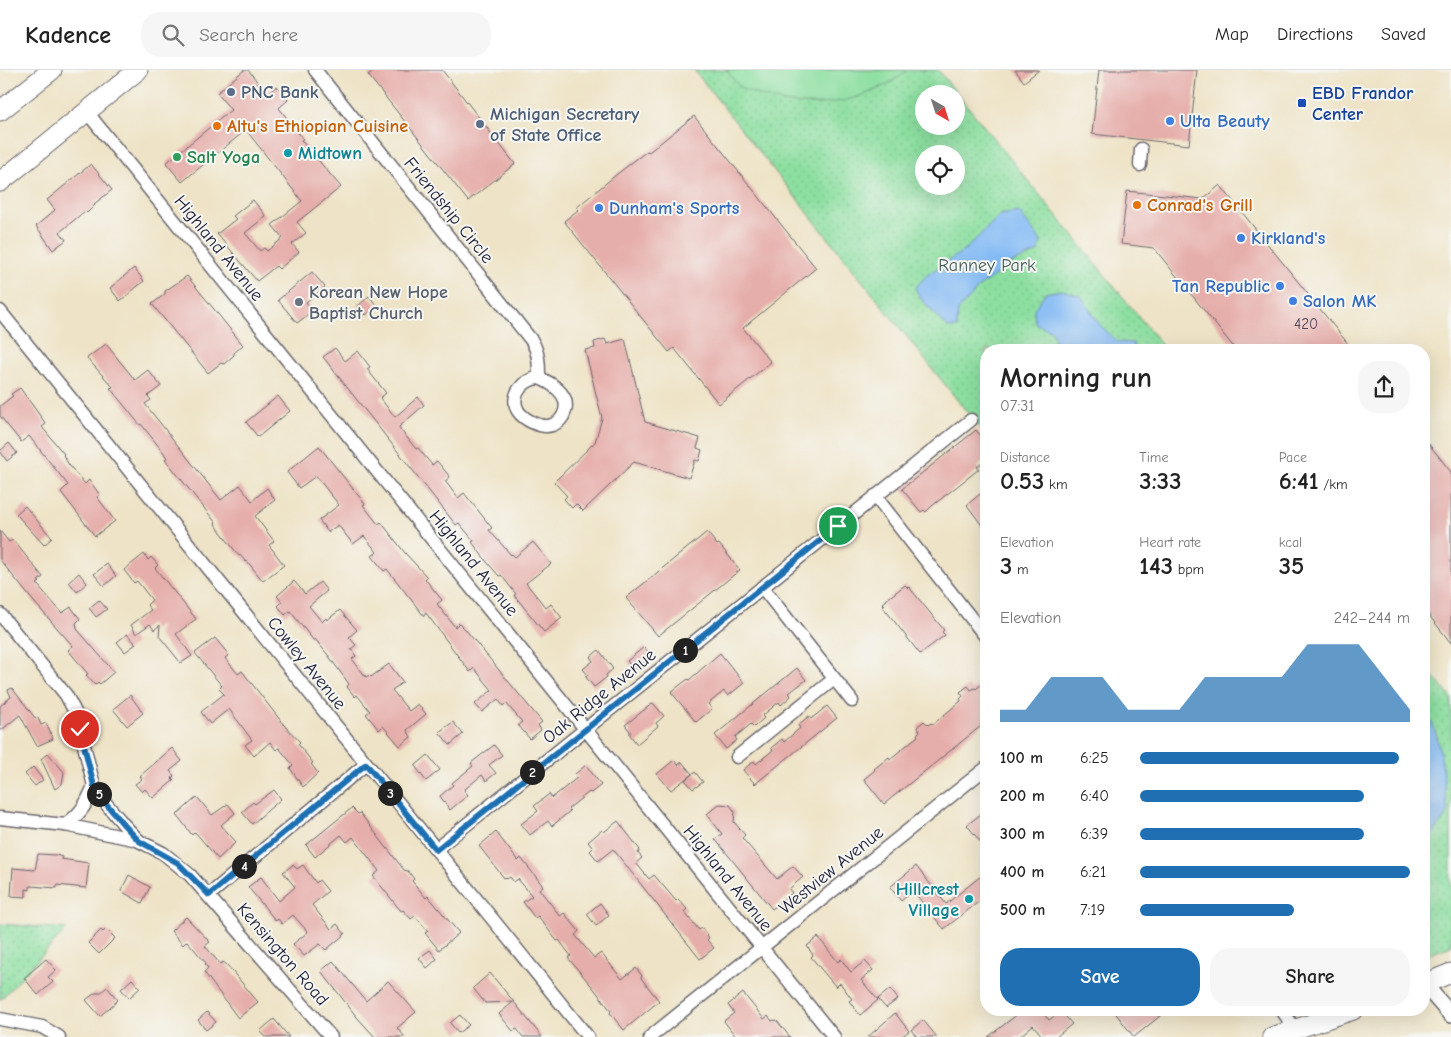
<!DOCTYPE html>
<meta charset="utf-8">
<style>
body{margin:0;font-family:"Comic Neue",sans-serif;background:#f6f6f6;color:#222;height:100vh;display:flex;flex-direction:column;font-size:19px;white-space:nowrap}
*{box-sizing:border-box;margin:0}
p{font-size:16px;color:#767676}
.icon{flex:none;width:28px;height:28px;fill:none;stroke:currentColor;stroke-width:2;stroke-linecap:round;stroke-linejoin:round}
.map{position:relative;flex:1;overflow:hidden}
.side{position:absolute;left:980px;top:274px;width:450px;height:672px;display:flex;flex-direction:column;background:#fff;border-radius:20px;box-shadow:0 5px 20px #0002}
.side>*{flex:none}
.needle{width:32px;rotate:141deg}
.fabs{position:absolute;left:915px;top:15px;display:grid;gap:10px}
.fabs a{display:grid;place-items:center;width:50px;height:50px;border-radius:50%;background:#fff;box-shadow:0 5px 20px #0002;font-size:25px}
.pin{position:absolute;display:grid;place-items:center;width:42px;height:42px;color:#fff;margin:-21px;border:2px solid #fff;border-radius:50%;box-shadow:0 1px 5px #0007}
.km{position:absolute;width:25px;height:25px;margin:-12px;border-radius:50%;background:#222;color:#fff;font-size:14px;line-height:25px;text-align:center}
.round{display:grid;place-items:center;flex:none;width:52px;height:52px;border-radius:20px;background:#f6f6f6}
.summary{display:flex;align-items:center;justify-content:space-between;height:85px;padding:0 20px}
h1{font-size:28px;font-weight:800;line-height:38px}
.metrics{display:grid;grid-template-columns:repeat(3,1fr);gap:8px;height:85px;padding:5px 20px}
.metrics div{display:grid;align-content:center}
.metrics b{font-size:25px;font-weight:800}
.metrics small{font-size:14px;font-weight:400}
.metrics p{font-size:14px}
.chart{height:140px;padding:10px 20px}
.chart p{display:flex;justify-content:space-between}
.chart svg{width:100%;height:90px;margin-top:5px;fill:#1f6fb2;opacity:.7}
.action{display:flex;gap:10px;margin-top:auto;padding:10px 20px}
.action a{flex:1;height:58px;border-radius:20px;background:#1f6fb2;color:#fff;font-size:20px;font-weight:800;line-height:58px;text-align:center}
.action a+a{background:#f6f6f6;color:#222}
ul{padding:0 20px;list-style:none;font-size:16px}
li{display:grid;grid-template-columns:80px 60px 1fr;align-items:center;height:38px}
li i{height:12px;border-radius:6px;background:#1f6fb2}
header{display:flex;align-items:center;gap:30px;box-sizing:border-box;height:70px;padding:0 25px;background:#fff;border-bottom:1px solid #e0e0e0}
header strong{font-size:24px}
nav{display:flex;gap:28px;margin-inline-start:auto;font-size:18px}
.search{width:350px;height:45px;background:#f6f6f6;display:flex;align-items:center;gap:12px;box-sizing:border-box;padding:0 18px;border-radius:20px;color:#767676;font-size:19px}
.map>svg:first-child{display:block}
.park{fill:url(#park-dots);stroke:#57806e;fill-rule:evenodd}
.pitch{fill:#8cdfa0;stroke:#57806e}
.water{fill:#85bbf4;stroke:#546e98}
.building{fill:#e6aeaa}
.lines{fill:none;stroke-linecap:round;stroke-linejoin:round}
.minor-casing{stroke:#69666c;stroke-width:15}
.tertiary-casing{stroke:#69666c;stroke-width:18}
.primary-casing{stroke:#69666c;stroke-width:21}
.minor{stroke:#fff;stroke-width:12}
.tertiary{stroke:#fff;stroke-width:15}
.primary{stroke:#fff;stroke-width:19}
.route-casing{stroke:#fff;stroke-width:10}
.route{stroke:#1f6fb2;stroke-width:6}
.service-dot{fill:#5c6f8a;stroke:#f6f6f2;stroke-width:2}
.transit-dot{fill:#1a4fb4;stroke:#f6f6f2;stroke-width:2}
.shop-dot{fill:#3f7fe0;stroke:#f6f6f2;stroke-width:2}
.food-dot{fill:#e8710a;stroke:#f6f6f2;stroke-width:2}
.culture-dot{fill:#0f9aa8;stroke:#f6f6f2;stroke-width:2}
.leisure-dot{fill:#2e9e5b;stroke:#f6f6f2;stroke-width:2}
.worship-dot{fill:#6b7280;stroke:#f6f6f2;stroke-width:2}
.labels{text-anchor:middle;stroke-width:4;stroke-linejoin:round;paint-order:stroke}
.number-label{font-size:15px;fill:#534557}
.service-label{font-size:18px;font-weight:bold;fill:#4e5e75;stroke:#f6f6f2;text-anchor:start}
.transit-label{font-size:18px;font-weight:bold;fill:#164399;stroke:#f6f6f2;text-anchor:start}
.shop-label{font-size:18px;font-weight:bold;fill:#366cbe;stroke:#f6f6f2;text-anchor:start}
.food-label{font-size:18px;font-weight:bold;fill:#c56008;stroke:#f6f6f2;text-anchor:start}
.culture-label{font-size:18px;font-weight:bold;fill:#0d838f;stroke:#f6f6f2;text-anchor:start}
.leisure-label{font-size:18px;font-weight:bold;fill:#27864d;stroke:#f6f6f2;text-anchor:start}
.street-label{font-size:18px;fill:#22223b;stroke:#f6f6f2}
.park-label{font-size:18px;fill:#425b59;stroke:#f6f6f2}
.worship-label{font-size:18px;font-weight:bold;fill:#5b616d;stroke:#f6f6f2;text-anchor:start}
</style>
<header>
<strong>Kadence</strong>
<div class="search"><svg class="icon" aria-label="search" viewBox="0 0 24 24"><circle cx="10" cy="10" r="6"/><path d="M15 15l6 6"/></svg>Search here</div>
<nav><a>Map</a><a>Directions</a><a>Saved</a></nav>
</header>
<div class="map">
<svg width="1451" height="967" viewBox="0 0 1451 967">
<defs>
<pattern id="park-dots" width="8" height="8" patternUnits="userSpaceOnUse" patternTransform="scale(1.25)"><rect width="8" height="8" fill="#8cdfa0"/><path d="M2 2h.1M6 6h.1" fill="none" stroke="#78bf8b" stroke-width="1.8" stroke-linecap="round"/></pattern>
</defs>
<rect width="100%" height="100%" fill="#f6f6f2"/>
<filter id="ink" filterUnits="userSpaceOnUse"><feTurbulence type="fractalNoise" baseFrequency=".02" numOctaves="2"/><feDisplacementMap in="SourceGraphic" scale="10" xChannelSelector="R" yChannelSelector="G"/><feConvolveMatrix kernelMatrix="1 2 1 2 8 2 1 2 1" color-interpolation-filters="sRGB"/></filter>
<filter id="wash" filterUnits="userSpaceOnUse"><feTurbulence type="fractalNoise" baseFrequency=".0096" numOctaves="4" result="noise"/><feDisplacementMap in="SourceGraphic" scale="20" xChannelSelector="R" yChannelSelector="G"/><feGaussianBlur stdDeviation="1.12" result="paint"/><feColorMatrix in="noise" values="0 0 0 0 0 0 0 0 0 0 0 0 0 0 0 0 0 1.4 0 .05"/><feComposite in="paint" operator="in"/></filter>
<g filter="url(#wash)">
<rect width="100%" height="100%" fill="#eee3c6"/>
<g class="park">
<path d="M694,0H938L1166,280H986V366ZM924,24H956V56H924ZM924,84H956V116H924Z"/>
<path d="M1424,595L1451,628V876L1424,886Z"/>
<path d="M0,854L67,859L0,930Z"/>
</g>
<path class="pitch" d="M726,0H908C867,33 808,44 759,25C754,23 746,21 741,18C736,14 731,5 726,0Z"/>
<g class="water">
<path d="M1019,142L1041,171L1038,182L1012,193L980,216L958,241L957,258H948L921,229L915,218L927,205L966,179L1000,145Z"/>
<path d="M1062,220L1081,226L1099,254L1118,272L1133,273L1135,280H1047L1055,270L1052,261L1035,253L1034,239L1045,223Z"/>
<path d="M1424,642C1442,656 1444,719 1448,743L1429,769L1424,772Z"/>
</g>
<g id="blocks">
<g class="building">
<path d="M244,0H248L267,24L277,16L288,30L279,38L303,69L301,70L341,117L297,152L306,163L292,174L299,182L279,199L276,196L257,211L217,164L236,149L233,146L253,130L266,146L245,163L260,181L264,178L267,181L283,168L272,155L302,131L246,60L182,112L166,93L231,40L217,23Z"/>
<path d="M374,0H442L515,94L468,131L368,5Z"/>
<path d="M1015,0H1039L1024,12Z"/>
<path d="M1099,0H1197L1189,75L1092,64Z"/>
<path d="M694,46L816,198L743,258L771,292L719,334L674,278L669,282L564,151L578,140L576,138L617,104L647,81L649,82Z"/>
<path d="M91,94L112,120L94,134L95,135L87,143L85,141L60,162L66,170L53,180L36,156L55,140L47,130Z"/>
<path d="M1220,115L1353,280H1236L1154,178L1121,174L1127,121L1203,129Z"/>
<path d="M134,198L144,211L120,231L110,218Z"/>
<path d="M312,202L325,217L306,232L313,241L297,253L278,230Z"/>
<path d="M187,206L243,275L234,283V285L224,294L221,293L208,303L152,234L165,224V221Z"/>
<path d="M369,226L377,236L366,245L358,236Z"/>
<path d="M605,269L607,274L625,269L645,352L700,368L697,378L702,380L699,391L695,390L689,408L634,392L583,441L576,434L572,438L564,429L567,426L554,412L595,372L602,348L585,280L595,278L594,272Z"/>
<path d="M106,274L135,310L148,300L161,316L148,326L151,330L145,334L221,430L240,415L252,431L267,418L275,430L255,446L274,471L269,475L284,495L263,511L247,491L246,492L240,485L239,486L215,454L216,453L165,389L167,388L164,383L141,354L140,355L110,318L113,317L87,288Z"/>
<path d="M335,278L345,291L358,281L370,297L367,299L386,323L380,328L395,347L418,327L424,335L399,357L400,359L416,379L418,378L432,395L437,391L450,407L445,411L458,428L464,423L492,458L489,460L511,485L512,484L515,487L533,472L543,484L551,494L526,513L546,538L551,534L562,548L544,562L514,525L516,524L501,505L499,506L487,492L472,472L474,471L459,453L456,455L323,287Z"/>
<path d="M20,318L46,354L42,357L64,384L63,385L69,395L85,414L89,410L100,425L97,427L115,451L95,466L61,422L68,415L29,366L21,372L0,346V336L13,326L11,324Z"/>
<path d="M278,326L290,341L258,367L246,352Z"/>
<path d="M976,360L986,372V390L977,397L979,399L932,436L926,442L924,440L921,442L902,419Z"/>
<path d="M1424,368L1451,402V573L1424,539Z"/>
<path d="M9,373L17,383L7,391L0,381Z"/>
<path d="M319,376L365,434L363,435L378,454L381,452L405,483L427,507L425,509L442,530L437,534L455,557L459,553L465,559L542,652L538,655L541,660L530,669L518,655L522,652L506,633L503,636L498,629L482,642L475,634L492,620L474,598L470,602L426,543L424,546L387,499L384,501L372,486L377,482L364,466L353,474L338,455L328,462L319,450L339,435L316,406L299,418L287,402Z"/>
<path d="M986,419V461L967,435Z"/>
<path d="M25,436L52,468L44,475L16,444Z"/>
<path d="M0,461L9,472L13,470L43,507L38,511L40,512L37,514L62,543L71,537L80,549L76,553L77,559L114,602L100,614L98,612L95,615L86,605L88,604L68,580L73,576L34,532L0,490Z"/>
<path d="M707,462L717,475L719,474L740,500L658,566L626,528Z"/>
<path d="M144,484L148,490L151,487L158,495L155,498L196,549L176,564L192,586L181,593L159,566L160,555L154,560L150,554L136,564L131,555L151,540L147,535L152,530L137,511L134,513L124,500Z"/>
<path d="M107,494L116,506L104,516L94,504Z"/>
<path d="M79,503L87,513L77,522L69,512Z"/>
<path d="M294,511L305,524L320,512L327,521L309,536L322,552L326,548L327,550L340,540L357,560L349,567L356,575L351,579L356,586L352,589L366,607L369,605L371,607L389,594L403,612L392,620L409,641L418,634L426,644L407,660L411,667L400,676L383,656L379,660L366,644L370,641L357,625L355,627L347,617L349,614L328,585L315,569L314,571L290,541L285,545L278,536L282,532L277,526Z"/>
<path d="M905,515L908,518L909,517L944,560L942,562L945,565L920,584L883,537L885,536L882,533Z"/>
<path d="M99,530L107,539L96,547L89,538Z"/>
<path d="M127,564L136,574L125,582L117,572Z"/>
<path d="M215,568L229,585L225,588L238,604L242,601L284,655L300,672L298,674L313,693L311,694L318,703L303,717L290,698L293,695L279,678L276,680L270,672L254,686L245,675L252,670L229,639L210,654L201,642L224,624L219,619L222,616L195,583Z"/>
<path d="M644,577L652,586L634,600L627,591Z"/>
<path d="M599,580L613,599L606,605L607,607L594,617L585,606L588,605L583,599L593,591L590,587Z"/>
<path d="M720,583L744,613L728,626L724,621L708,634L712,639L696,652L671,622L688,609L689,610Z"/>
<path d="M797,598L806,610L789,623L791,626L781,635L779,632L762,646L764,648L754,657L751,654L735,667L737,670L726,679L715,665Z"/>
<path d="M986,610V652L884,734L864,709L875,700L874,699L889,687L890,689L918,666L917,664L920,661L917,657L924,651L928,655L931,653L933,654L961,631L960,629L963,626L960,622L968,616L971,620L975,618L976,619Z"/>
<path d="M12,618L36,649L38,648L41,655L46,653L53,669L37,676L20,645L0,661V636L11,627L8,620Z"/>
<path d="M130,625L143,643L127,656L113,639Z"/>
<path d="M653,633L664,646L656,653L658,656L637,674L630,665V661L625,655Z"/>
<path d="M827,636L837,648L755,714L743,700L754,691L756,694L773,680L771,678L782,669L784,672L800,658L798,655L809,646L811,649Z"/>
<path d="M453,652L463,664L450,675L439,662Z"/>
<path d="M494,675L502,685L489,695L496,703L486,711L482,705L464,720L468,725L450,740L440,726L453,715L452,713L473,696L471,693Z"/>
<path d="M172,678L182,691L170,701L174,706L172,708L174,710L153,728L145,719L142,722L135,714L142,709L140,706Z"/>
<path d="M48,683L64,702L62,714L55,719L41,689Z"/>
<path d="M428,685L440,700L426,711L415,696Z"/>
<path d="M674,690L678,695L682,692L692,704L671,720L657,704Z"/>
<path d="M586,695L601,715L591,723L589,722L568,739L570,741L552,756L548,751L530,765L521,754L538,741L534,736L549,724L552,728L578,707L575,704Z"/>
<path d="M33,697L43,710L35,716L25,704Z"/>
<path d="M695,702L703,712L693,719L685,710Z"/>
<path d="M274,720L281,729L252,754L242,742L253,732L255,734Z"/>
<path d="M197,727L212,745L228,734L235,743L221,755L236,772L218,789L195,762L192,765L177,745Z"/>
<path d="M719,734L730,735L735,742L734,752L745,765L742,768L777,809L793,796L803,807L789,819L792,823L772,839L715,769L722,764L707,744Z"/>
<path d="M352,738L358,744L360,743L404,800L408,801L414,809L412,811L426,828L428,826L459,863L439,880L425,863L428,861L415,846L411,849L403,840L401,841L373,806L379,801L353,767L347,772L341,765L315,787L306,775Z"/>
<path d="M986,740V779L967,755Z"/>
<path d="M618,751L640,780L638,783L642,788L636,793L649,809L654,805L676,831L678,829L687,839L684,842L699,860L702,858L709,868L707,870L714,878L700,889L613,779L598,791L590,781L593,778L588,772L602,760L604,762Z"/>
<path d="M496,762L518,791L521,788L543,816L539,819L560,846L564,843L579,861L575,865L594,888L601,883L622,909L636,898L642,906L641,908L659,931L624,960L610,943L611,941L595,920L568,888L571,886L559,870L557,871L538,846L535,848L523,832L532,826L518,809L514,812L510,807L507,809L505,807L504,808L479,776Z"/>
<path d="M38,784L56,785L62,787L61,789L89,793L86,818L57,815V818L30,816V820L26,819V827L11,826L13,798L35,800Z"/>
<path d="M293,795L297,799L303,795L316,813L319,810L328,821L312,835L331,859L337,854L345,864L326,880L320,874L304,886L293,874L308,862L293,845L282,854L278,849L276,851L248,817L261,807L279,831L295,817L283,802Z"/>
<path d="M916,796L946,834L986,802V826L944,859L913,821L901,831L890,817Z"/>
<path d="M129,805L150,817L142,833L121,821Z"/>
<path d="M600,833L609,845L596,856L587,844Z"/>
<path d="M186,847L210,872L205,876L220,894L223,892L227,895L258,932L238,948L204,902L208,898L205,894L206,893L187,871L183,875L171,861Z"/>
<path d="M106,859L115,868L99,884L88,873L101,860L103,862Z"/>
<path d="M818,867L838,892L841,889L851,902L865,891L873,900L861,910L878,930L860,945L849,931L852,929L840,913L836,917L811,887L813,885L807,876Z"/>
<path d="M430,880L437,889L427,898L419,888Z"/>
<path d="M46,889L56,900L48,907L53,912L38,925L24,908Z"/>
<path d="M333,891L366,931L388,911L416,942L397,958L405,967H375L356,946L321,901Z"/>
<path d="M490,903L514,932L542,967H523L517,959L513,961L499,944L513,932L485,933L473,918Z"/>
<path d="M132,909L140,918L129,928L121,919Z"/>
<path d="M107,917L118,930L100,946L86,930L95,923H100Z"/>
<path d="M890,919L898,929L886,938L878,929Z"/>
<path d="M743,923L764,949L768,946L772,951L774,950L777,951L790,967H736L724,951L734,943L728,935Z"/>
<path d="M1023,940H1040L1049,950L1061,941L1072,954L1056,967H1043L1033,955L1019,967H988Z"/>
<path d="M1113,940H1155L1160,946L1134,967Z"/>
<path d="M207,942L216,952L206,960L198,950Z"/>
<path d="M895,943L909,961L901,967H868Z"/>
<path d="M460,945L469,955L458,963L450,953Z"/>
<path d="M274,949L289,967H266L260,961Z"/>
<path d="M923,950L937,967H917L911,960Z"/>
</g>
</g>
</g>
<g filter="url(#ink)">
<use href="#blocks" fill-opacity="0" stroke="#69666c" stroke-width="1"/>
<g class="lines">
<g class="minor-casing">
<g id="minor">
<path d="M315,0L532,271C539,283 539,295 539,308"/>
<path d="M86,41L834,967"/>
<path d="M1140,95L1141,79"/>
<path d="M0,241L588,967"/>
<path d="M539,308C552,313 570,325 565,341C563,348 558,353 552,355C542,359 524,350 518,341C509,325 524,309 539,308Z"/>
<path d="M875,426L986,567"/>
<path d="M762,517L852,631"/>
<path d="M0,544L66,625L75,642L80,659L94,716L103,730L124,755L139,771L163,783L190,805L331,967"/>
<path d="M737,687L834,609"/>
<path d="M0,748L65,755L138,770"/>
<path d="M65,755C82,743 86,734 94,716"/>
<path d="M436,779L971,350"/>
<path d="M209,825L366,694"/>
<path d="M1282,940L1295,959"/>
<path d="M0,949L42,957L59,967"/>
<path d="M650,967L986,698"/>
</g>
</g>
<g class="tertiary-casing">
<path id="tertiary" d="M1424,914L1451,945"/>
</g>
<g class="primary-casing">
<g id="primary">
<path d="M0,41L52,0"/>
<path d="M0,112L138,0"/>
<path d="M1424,914L1451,903"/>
<path d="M1272,967L1353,940"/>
</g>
</g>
<use href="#minor" class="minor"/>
<use href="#tertiary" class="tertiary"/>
<use href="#primary" class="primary"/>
</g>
</g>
<g class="lines" filter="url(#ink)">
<g class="route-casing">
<path id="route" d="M80,659L94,716L103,730L124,755L139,771L178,793L209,825L366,694L436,780L838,456"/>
</g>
<use href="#route" class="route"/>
</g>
<g class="service-dot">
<circle cx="231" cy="22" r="5"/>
<circle cx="480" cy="54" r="5"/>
</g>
<rect class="transit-dot" x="1297" y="28" width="10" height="10" rx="2.5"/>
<g class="shop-dot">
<circle cx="1170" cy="51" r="5"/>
<circle cx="599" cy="138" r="5"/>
<circle cx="1241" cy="168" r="5"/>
<circle cx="1280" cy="216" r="5"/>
<circle cx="1293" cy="231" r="5"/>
</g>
<g class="food-dot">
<circle cx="217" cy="56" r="5"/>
<circle cx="1137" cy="135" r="5"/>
</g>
<g class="culture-dot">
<circle cx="288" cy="83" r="5"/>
<circle cx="969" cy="829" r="5"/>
</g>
<circle class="leisure-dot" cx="177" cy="87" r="5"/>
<circle class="worship-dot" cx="299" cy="232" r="5"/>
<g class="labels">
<g class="number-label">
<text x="1306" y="259">420</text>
</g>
<g class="service-label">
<text x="241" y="28">PNC Bank</text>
<text x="490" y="50">Michigan Secretary<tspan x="490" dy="21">of State Office</tspan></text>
</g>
<g class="transit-label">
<text x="1312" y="29">EBD Frandor<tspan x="1312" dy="21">Center</tspan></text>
</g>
<g class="shop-label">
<text x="1180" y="57">Ulta Beauty</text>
<text x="609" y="144">Dunham's Sports</text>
<text x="1251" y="174">Kirkland's</text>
<text x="1270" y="222" text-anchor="end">Tan Republic</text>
<text x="1303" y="237">Salon MK</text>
</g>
<g class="food-label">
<text x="227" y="62">Altu's Ethiopian Cuisine</text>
<text x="1147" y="141">Conrad's Grill</text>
</g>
<g class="culture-label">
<text x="298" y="89">Midtown</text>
<text x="959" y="825" text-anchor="end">Hillcrest<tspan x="959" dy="21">Village</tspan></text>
</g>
<g class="leisure-label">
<text x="187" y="93">Salt Yoga</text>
</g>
<g class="street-label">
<text transform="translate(449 140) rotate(51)" y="6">Friendship Circle</text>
<text transform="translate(219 178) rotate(51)" y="6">Highland Avenue</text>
<text transform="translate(474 493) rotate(51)" y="6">Highland Avenue</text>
<text transform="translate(307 593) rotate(51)" y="6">Cowley Avenue</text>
<text transform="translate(599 626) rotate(-39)" y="6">Oak Ridge Avenue</text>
<text transform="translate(831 800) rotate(-39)" y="6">Westview Avenue</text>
<text transform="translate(728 808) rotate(51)" y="6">Highland Avenue</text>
<text transform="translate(283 884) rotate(49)" y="6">Kensington Road</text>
</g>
<g class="park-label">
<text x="987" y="201">Ranney Park</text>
</g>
<g class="worship-label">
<text x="309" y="228">Korean New Hope<tspan x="309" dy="21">Baptist Church</tspan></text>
</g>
</g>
</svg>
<div class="fabs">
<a><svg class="needle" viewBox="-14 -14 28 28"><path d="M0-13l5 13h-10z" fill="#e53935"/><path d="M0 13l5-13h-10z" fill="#767676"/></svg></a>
<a><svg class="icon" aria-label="locate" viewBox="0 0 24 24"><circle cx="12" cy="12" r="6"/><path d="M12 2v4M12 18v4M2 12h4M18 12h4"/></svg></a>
</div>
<div class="pin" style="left:838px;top:456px;background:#1e9e55"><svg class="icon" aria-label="arrive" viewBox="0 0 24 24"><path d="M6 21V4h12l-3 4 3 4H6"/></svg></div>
<div class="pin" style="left:80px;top:659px;background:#d93025"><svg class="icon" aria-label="check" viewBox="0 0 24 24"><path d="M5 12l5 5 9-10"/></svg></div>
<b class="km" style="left:685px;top:580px">1</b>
<b class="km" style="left:532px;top:702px">2</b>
<b class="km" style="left:390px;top:723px">3</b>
<b class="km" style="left:244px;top:796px">4</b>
<b class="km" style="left:99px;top:724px">5</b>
<section class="side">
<div class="summary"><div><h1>Morning run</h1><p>07:31</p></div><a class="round"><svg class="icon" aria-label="share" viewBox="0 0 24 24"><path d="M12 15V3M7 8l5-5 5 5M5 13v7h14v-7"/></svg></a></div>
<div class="metrics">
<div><p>Distance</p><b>0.53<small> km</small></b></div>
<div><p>Time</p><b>3:33</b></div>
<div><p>Pace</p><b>6:41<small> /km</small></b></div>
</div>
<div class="metrics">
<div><p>Elevation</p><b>3<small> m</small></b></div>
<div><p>Heart rate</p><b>143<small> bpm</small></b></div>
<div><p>kcal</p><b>35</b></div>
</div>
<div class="chart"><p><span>Elevation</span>242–244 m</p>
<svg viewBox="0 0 160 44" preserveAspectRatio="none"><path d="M0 44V38L10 38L20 22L30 22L40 22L50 38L60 38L70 38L80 22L90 22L100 22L110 22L120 6L130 6L140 6L150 22L160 38V44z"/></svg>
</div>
<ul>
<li><b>100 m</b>6:25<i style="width:96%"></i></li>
<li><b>200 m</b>6:40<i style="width:83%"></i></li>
<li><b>300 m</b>6:39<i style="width:83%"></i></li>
<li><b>400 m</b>6:21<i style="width:100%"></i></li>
<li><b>500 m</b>7:19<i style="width:57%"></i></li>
</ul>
<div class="action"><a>Save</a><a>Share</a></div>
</section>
</div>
